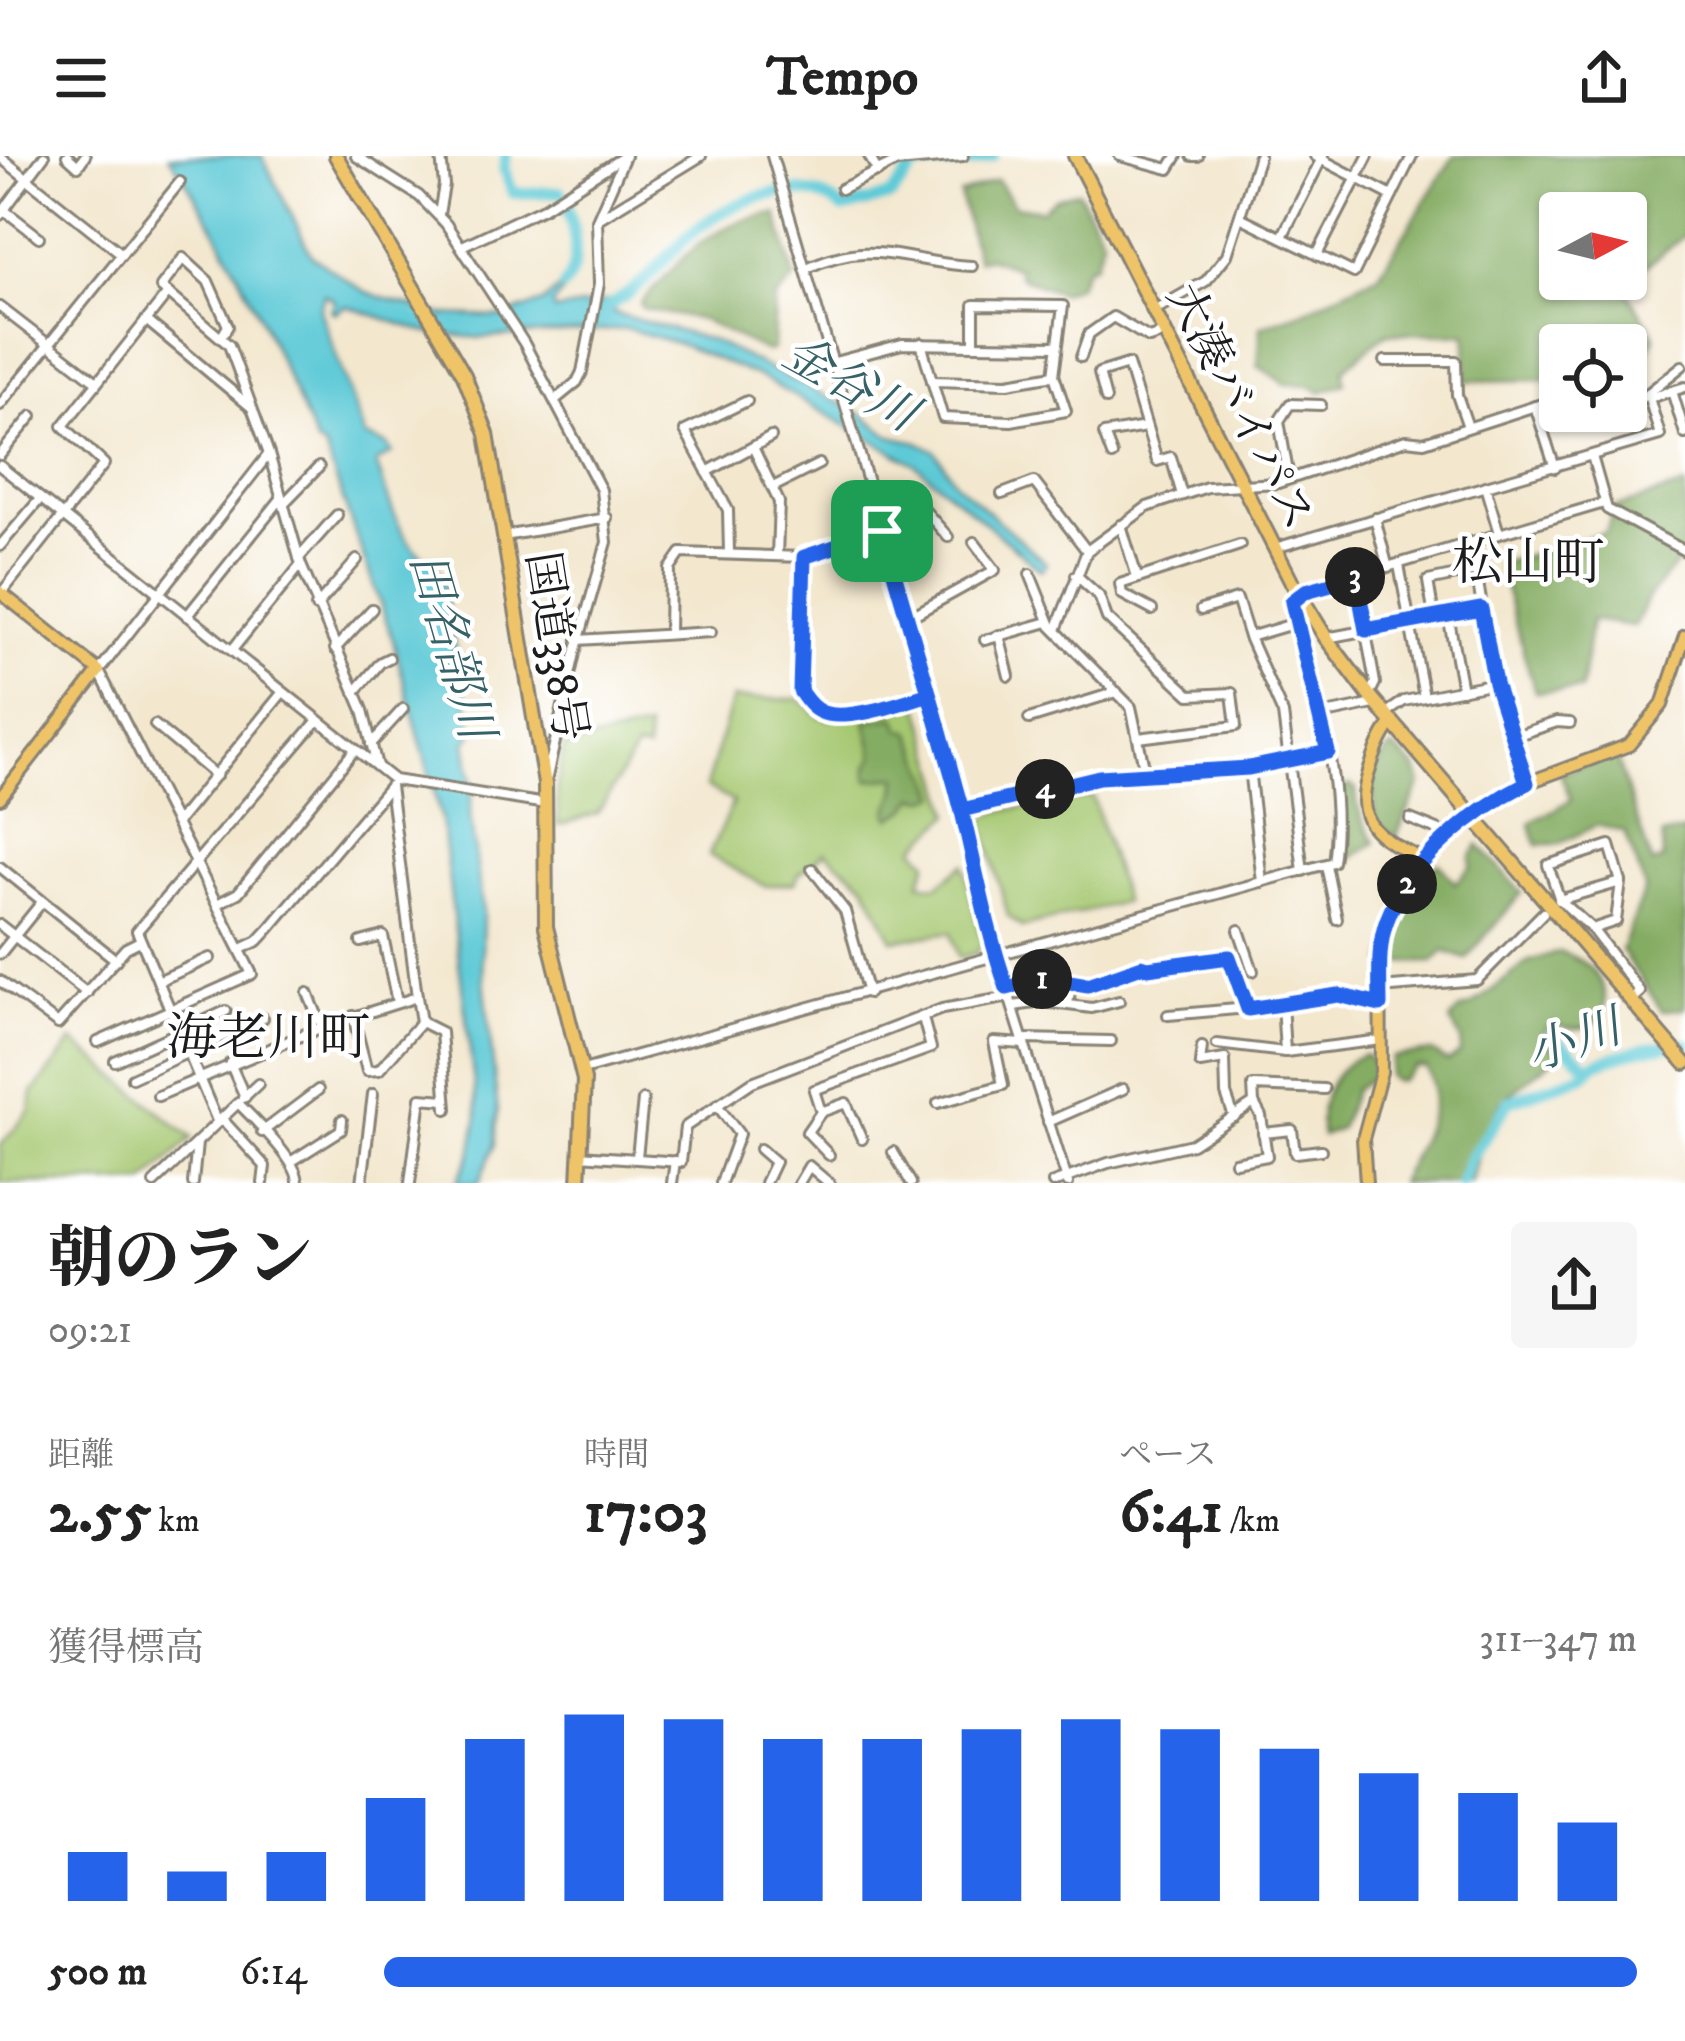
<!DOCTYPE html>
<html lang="ja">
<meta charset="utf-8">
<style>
body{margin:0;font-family:"IM FELL DW Pica","Noto Serif JP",serif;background:#f6f6f6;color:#222;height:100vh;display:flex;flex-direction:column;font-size:45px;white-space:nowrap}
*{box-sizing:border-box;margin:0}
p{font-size:39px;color:#767676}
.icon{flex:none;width:66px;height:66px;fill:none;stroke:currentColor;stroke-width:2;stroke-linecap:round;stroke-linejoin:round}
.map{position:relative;height:1027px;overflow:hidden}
.side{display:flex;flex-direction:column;background:#fff;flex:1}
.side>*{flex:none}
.needle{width:78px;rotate:83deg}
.buttons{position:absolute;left:1539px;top:36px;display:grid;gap:24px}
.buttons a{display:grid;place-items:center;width:108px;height:108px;border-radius:12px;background:#fff;box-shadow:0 3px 9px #0004;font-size:60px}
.pin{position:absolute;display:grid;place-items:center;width:102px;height:102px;color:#fff;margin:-51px;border-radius:24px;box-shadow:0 6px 18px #0006}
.km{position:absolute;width:60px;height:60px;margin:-30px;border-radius:50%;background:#222;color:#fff;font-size:33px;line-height:60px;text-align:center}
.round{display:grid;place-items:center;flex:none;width:126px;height:126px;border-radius:12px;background:#f6f6f6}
.overview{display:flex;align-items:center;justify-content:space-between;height:204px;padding:0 48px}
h1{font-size:66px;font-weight:800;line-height:90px}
.stats{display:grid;grid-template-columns:repeat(3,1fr);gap:18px;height:204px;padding:12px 48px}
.stats div{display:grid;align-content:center}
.stats b{font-size:60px;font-weight:800}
.stats small{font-size:33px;font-weight:400}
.stats p{font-size:33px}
.chart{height:336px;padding:24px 48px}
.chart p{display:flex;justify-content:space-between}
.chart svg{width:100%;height:216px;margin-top:12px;stroke:#2563eb;stroke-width:6}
ul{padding:0 48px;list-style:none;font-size:39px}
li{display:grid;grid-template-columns:192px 144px 1fr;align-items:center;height:90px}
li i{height:30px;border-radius:15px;background:#2563eb}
header{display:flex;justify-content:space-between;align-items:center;height:156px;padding:0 48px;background:#fff;font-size:54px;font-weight:800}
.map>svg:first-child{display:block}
.green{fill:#a5c770;stroke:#607246;stroke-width:3}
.forest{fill:#84ac62;stroke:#50643f;stroke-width:3;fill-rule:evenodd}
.water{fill:#5ecad7;stroke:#3d737a;stroke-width:3}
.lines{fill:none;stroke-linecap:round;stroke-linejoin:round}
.river{stroke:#5ecad7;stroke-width:12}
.minor-casing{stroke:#888275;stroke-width:14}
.major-casing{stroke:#888275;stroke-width:16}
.highway-casing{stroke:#888275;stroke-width:18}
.minor{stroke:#fff;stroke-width:8}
.major{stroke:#efc469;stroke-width:10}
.highway{stroke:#efc469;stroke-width:12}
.major-bridge-casing{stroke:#888275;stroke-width:16;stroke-linecap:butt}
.major-bridge{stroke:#efc469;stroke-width:10}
.route-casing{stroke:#fff;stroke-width:24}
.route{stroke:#2563eb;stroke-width:15}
.labels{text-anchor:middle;stroke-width:9;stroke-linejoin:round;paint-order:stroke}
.street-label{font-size:45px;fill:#1c1c1c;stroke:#fff}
.water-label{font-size:48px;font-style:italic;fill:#366267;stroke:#fff}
.quarter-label{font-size:51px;fill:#1c1c1c;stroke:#fff}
</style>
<header><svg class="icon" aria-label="menu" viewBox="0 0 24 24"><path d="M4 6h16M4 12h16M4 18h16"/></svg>Tempo<svg class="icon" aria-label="share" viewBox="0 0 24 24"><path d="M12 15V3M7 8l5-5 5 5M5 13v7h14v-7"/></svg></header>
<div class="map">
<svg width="1685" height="1027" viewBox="0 0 1685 1027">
<rect width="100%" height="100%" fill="#fff"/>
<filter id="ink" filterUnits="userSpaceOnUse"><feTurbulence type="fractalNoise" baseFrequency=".00833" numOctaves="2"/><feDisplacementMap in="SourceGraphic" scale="24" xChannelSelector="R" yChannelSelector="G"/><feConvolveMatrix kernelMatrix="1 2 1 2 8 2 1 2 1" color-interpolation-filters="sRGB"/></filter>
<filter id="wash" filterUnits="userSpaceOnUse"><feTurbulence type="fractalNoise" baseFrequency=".004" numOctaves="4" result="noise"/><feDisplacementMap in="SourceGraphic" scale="48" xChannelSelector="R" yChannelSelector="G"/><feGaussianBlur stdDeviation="2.7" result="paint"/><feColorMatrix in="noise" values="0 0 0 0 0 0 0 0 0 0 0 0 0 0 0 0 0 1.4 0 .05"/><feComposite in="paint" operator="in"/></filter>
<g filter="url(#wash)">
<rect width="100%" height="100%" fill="#f3e7ce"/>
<g class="green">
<path d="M732,543H799L820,561L829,563L920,550L951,658L915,692L928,706L920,727L937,730L964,708L982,786L977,797L959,802L951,776L893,784L865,728L825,696L799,718L795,727L765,730L709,699L733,646L706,631Z"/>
<path d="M647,573V595L636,593L598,657L558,670L557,630L564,590Z"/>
<path d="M1093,641L1124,746L1022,771L1008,760L982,664L999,655Z"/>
<path d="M73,885L192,982L145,1027H0V990L30,955L33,937Z"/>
</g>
<g class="forest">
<path d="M1454,0H1685V79L1623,128L1655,181L1634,224H1626V189H1560V224L1465,225L1467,178L1386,177L1344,213L1345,227L1321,236L1310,230L1286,228L1258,210L1261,170L1299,157L1379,118ZM1560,57H1626V123H1560Z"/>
<path d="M997,24L1015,50L1042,54L1055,42L1078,35L1103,83L1095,108L1086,111L1077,129L1060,137L1018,120V112L988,101L977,104L960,39Z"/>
<path d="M777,58L795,122L775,144L773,194L767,196L702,164L643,153L640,148C683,102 710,64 777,58Z"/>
<path d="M1685,330V398L1650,439L1634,470L1591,464L1581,534L1535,536L1498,408L1606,376L1614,352Z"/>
<path d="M896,561L901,574L911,575L938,639L929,643L916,641L906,654L891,662L888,656L896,637L898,621L868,624L867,613L874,600L866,565Z"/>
<path d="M1393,592L1415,611L1421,627L1396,681L1378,669C1370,645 1369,606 1393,592Z"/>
<path d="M1615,598L1652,708L1663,704L1662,680L1685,675V852L1662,855L1621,794L1645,732L1625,676L1597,669L1559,688H1537L1530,667L1571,644L1560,617Z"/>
<path d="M1350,629L1356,634C1357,657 1364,668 1375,687L1344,706L1339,700L1342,669L1338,636Z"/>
<path d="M1479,689L1522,737L1466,803L1444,795L1433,806L1385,807C1392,765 1407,736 1439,707L1455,727L1471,711V701Z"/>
<path d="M1559,796C1625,813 1618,893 1552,867L1542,878L1559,899L1502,944L1487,972L1471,1027H1399C1415,994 1448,945 1425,911H1415L1401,924L1393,925L1388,920L1392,901L1432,896L1448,906L1460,897L1461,883L1450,865L1458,855L1473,849L1529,805Z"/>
<path d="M1364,899L1371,903L1376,919L1354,934L1340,973L1322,980C1314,951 1334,907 1364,899Z"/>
</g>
<path class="water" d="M169,0H262L312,100L366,137L442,159L501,161L543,147L572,120L570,128L552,149L554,155L609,145L614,157L710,184L860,257L891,280L918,286L935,295L956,327L1047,408L1041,414L915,308L762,222L679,188L628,173L481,182L428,177L346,150L334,157L331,154L335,145L324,138L320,154L365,281L387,289L392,297L376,307C387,337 398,386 427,403L433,401L448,440L446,452L474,576L466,586L472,626L470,659L483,755L482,804L498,955L495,988L479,1027H456L471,998L478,959L441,662L392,481L325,293L316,287C274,189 230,88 169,0Z"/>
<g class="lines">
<g class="river">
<path d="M506,0L504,13L513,37L561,36"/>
<path d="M564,130C583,106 573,73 567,45"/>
<path d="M597,158C613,147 629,139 643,126C662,109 677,88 697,73C734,43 803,18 843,53L891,40L915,10L970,7L993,0"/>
<path d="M1552,879L1590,912"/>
<path d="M1461,1027L1469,1005L1509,945L1584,919L1596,907L1611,902L1644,892L1685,888"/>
</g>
</g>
</g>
<g filter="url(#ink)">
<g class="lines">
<g class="minor-casing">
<g id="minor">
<path d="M67,0L78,10L85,0"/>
<path d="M356,0L419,40L446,68L524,187L601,334L607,386L575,497L547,621"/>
<path d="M772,0L908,462L962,654L996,799L1068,1027"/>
<path d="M869,0L878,16"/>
<path d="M1120,0L1169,13L1177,0"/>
<path d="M1192,0H1198"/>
<path d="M1315,0L1392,40"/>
<path d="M0,1L122,98"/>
<path d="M841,33L896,6L963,0"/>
<path d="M4,54L39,81"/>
<path d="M439,58L444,29L441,0"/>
<path d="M0,59L44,0"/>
<path d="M1240,61L1354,117L1412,0"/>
<path d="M598,63L701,0"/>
<path d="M1282,81L1323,0"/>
<path d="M462,90L543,52L623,1"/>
<path d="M1317,99L1368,0"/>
<path d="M805,113C874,80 904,107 972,110"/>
<path d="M168,137L161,131L183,102L208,125L228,170L222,180"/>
<path d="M0,151L97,226"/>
<path d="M1155,154L1206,125L1227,99L1259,0"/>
<path d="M146,164L251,251"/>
<path d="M921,187L943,262L1011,265L1066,255L1054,219L1063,150L974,149V188"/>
<path d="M1081,201L1089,178L1113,161L1149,182L1164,177"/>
<path d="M1385,205H1456L1457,239L1468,271"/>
<path d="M831,207L902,188L1057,190"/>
<path d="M932,225L1008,227L1054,219"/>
<path d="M1672,235L1685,278"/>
<path d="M1106,243L1099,217L1128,208L1157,305L1171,301L1182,339"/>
<path d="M555,244L577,226L582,216L599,128L597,64L625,0"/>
<path d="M1626,246H1637L1682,210"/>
<path d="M0,249L180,26"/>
<path d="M1535,250L1555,312"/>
<path d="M753,291L779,346L777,400"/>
<path d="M0,299L32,260"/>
<path d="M1112,299L1104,278L1146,271"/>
<path d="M1592,300L1607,353L1685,395"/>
<path d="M0,310L394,624L546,648"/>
<path d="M707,316L771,281"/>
<path d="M1289,322L1279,265L1290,248L1321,249"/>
<path d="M1485,330L1499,377"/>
<path d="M773,331L819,308"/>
<path d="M1002,338L1034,326L1087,395"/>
<path d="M283,348L319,311"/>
<path d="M1375,362L1388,412"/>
<path d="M881,369L920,349L948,381"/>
<path d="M1121,369L1137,421"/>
<path d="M504,380L607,362"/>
<path d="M0,390L40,343"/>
<path d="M1275,392L1660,279L1649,242L1685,231"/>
<path d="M729,397L728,354L685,275L747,245"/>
<path d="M804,401L800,535C805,543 811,552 821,556C845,567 905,546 929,538"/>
<path d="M299,402L337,359"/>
<path d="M1399,409L1424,541"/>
<path d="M1030,418L1051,470L1131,551L1146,620"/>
<path d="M1076,419L1099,440L1107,462L1190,539L1232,537L1236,570L1138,582"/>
<path d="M1356,421L1375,527L1369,539"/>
<path d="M0,439L104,308L63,270L168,137L229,189L269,298L301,409L363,554L377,610"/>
<path d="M316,451L357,404"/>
<path d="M1152,454L1122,438L1120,428L1240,389"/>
<path d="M1201,454L1237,443L1249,481"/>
<path d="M1448,459L1462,534"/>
<path d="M187,460L280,344"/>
<path d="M1434,461L1428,425L1476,415L1495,527L1527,627"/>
<path d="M908,462L995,414L974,386"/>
<path d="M1296,467L1249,481L1283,558L1303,715"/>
<path d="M1056,474L1087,395L1147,351L1207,331L1278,327L1406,284L1424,286L1560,242"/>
<path d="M669,478L670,413L681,397L804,401L882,375"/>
<path d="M999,479L1009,520"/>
<path d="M1326,482L1481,453"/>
<path d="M578,484L711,476"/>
<path d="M985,484L1048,466"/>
<path d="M335,493L372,453"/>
<path d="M232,494L300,410"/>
<path d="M355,536L381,506L389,502"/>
<path d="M1385,558L1404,545L1495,527"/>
<path d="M1321,559L1374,548"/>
<path d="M1029,563L1117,536"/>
<path d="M155,569L216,620"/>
<path d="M1512,581L1557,566L1570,567"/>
<path d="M371,588L403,553"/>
<path d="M1249,612L1262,726"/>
<path d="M962,654L1099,621L1249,612L1328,597"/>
<path d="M1410,663L1452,680"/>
<path d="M177,666L282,537"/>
<path d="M1326,709L1337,763"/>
<path d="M0,711L116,804"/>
<path d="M812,713L845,755L868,837"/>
<path d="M1559,744L1621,726"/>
<path d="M217,748L238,737L354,595"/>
<path d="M0,769L87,837"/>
<path d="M1592,773L1616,765L1621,726L1610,689L1548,709L1560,744L1592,773L1640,836L1632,843"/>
<path d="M1239,774L1253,815"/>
<path d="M361,786L383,780L397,846"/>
<path d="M241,793L258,785L270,772L390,630"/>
<path d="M0,798L42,746"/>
<path d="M0,825L58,868L126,792L140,785"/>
<path d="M158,825L210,802"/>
<path d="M1007,831L1045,822L1088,829L1142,810L1148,812L1229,801L1248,852L1338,839L1380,849"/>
<path d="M1380,832L1477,824L1543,757"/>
<path d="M308,837L322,871"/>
<path d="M417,841L421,866L441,876L447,953"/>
<path d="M1282,847L1285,896L1381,884"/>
<path d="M1068,849L1092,852L1119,845"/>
<path d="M1013,850L1043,846L1068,849L1071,828"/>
<path d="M1168,859L1248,852"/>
<path d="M353,860L367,915L379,914L421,866"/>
<path d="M1023,883L1111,885"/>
<path d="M98,886L252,818L99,515L268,299"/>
<path d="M1217,888L1285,896"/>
<path d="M1202,891L1200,907L1225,903L1226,938L1234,961"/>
<path d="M115,905L226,855"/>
<path d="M230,907L245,941"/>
<path d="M583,914L1333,706C1342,647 1328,583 1312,526C1305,500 1291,468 1294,442L1306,435L1604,347"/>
<path d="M132,922L263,862"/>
<path d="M158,940L322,871L417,841L390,630"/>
<path d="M243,942L258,928"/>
<path d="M938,947L1003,929L994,886L1024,888"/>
<path d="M717,949L739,978L721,1027"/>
<path d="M821,956L846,947L862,983"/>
<path d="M222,963L265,1010L263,1027"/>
<path d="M1048,966L1123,933"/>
<path d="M218,967L137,775L318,564"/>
<path d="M262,976L318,934"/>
<path d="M1263,977L1292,974L1295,997L1321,994"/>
<path d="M760,993L775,1006L765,1027"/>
<path d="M893,996L911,1027"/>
<path d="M579,999L681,1006L685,971L752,926L942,853L1010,841"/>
<path d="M829,999L807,976L821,956L814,934L931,892L923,862"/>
<path d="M637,1001L643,944"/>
<path d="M292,1005L341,974L342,964"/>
<path d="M1235,1006L1267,1000L1261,960L1254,947"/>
<path d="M154,1027L238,947C254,963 299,1006 298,1027"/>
<path d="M193,1027L197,987"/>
<path d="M362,1027L373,938"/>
<path d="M410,1027L421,942L445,944"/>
<path d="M672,1027L675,1005"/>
<path d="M799,1027L809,1010L829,1027"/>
<path d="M1053,1027L1108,1007L1192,988L1254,947L1253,930L1324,933"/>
</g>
</g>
<g class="major-casing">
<g id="major">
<path d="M0,436L99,515L0,642"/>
<path d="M1393,566C1382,578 1376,594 1371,610C1350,669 1378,681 1426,705"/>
<path d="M1486,649L1527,627L1629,589L1662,549L1685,480"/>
<path d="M1366,1027L1363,983L1381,916L1380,791L1387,764L1411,722L1461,670"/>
</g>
</g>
<g class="highway-casing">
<g id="highway">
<path d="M336,0L464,219L487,278L545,628L546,771L584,924L579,1027"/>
<path d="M1075,0L1293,428L1326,482L1369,539L1685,907"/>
</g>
</g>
<use href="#minor" class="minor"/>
<use href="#major" class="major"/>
<use href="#highway" class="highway"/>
<g class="major-bridge-casing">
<path id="major-bridge" d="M1461,670L1486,649"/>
</g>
<use href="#major-bridge" class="major-bridge"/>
</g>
</g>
<g class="lines" filter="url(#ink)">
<g class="route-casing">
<path id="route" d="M882,375C908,467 937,559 961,652C976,712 986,773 1007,832L1045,822L1088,829L1142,810L1148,812L1229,801L1248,853L1338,839L1380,849C1380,821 1377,790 1387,764C1410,704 1472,655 1527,627L1495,527L1481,453L1366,474L1356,421L1306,435L1292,446L1328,596L1249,612L1099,621L962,654L929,538C904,546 845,567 821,556C811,552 806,543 800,535L804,401L882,375"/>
</g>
<use href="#route" class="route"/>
</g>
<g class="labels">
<g class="street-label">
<text transform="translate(1242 250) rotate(63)" y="16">大湊バイパス</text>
<text transform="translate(558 490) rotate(81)" y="16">国道338号</text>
</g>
<g class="water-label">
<text transform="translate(851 226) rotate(29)" y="17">金谷川</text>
<text transform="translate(453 489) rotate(74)" y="17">田名部川</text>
<text transform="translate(1573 883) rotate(-19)" y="17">小川</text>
</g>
<g class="quarter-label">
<text x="1528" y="423">松山町</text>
<text x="268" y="898">海老川町</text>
</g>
</g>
</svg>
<div class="buttons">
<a><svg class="needle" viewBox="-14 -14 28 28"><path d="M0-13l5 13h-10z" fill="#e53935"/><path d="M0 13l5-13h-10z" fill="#767676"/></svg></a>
<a><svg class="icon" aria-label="locate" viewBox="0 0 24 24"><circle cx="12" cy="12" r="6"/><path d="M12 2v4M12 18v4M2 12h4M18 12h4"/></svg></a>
</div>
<div class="pin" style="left:882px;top:375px;background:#1e9e55"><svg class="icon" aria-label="arrive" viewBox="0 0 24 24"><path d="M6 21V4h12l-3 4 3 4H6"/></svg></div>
<b class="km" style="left:1042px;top:823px">1</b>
<b class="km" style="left:1407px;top:728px">2</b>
<b class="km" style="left:1355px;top:421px">3</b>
<b class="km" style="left:1045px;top:633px">4</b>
</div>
<section class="side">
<div class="overview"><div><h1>朝のラン</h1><p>09:21</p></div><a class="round"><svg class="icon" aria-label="share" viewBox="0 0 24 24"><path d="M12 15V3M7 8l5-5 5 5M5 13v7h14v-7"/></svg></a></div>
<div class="stats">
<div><p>距離</p><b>2.55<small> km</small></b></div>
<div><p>時間</p><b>17:03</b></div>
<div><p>ペース</p><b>6:41<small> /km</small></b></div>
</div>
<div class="chart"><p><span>獲得標高</span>311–347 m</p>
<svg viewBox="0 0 160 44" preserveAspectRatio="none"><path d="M5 44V34M15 44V38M25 44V34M35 44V23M45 44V11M55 44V6M65 44V7M75 44V11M85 44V11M95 44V9M105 44V7M115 44V9M125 44V13M135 44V18M145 44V22M155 44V28"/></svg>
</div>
<ul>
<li><b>500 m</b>6:14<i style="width:100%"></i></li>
</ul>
</section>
